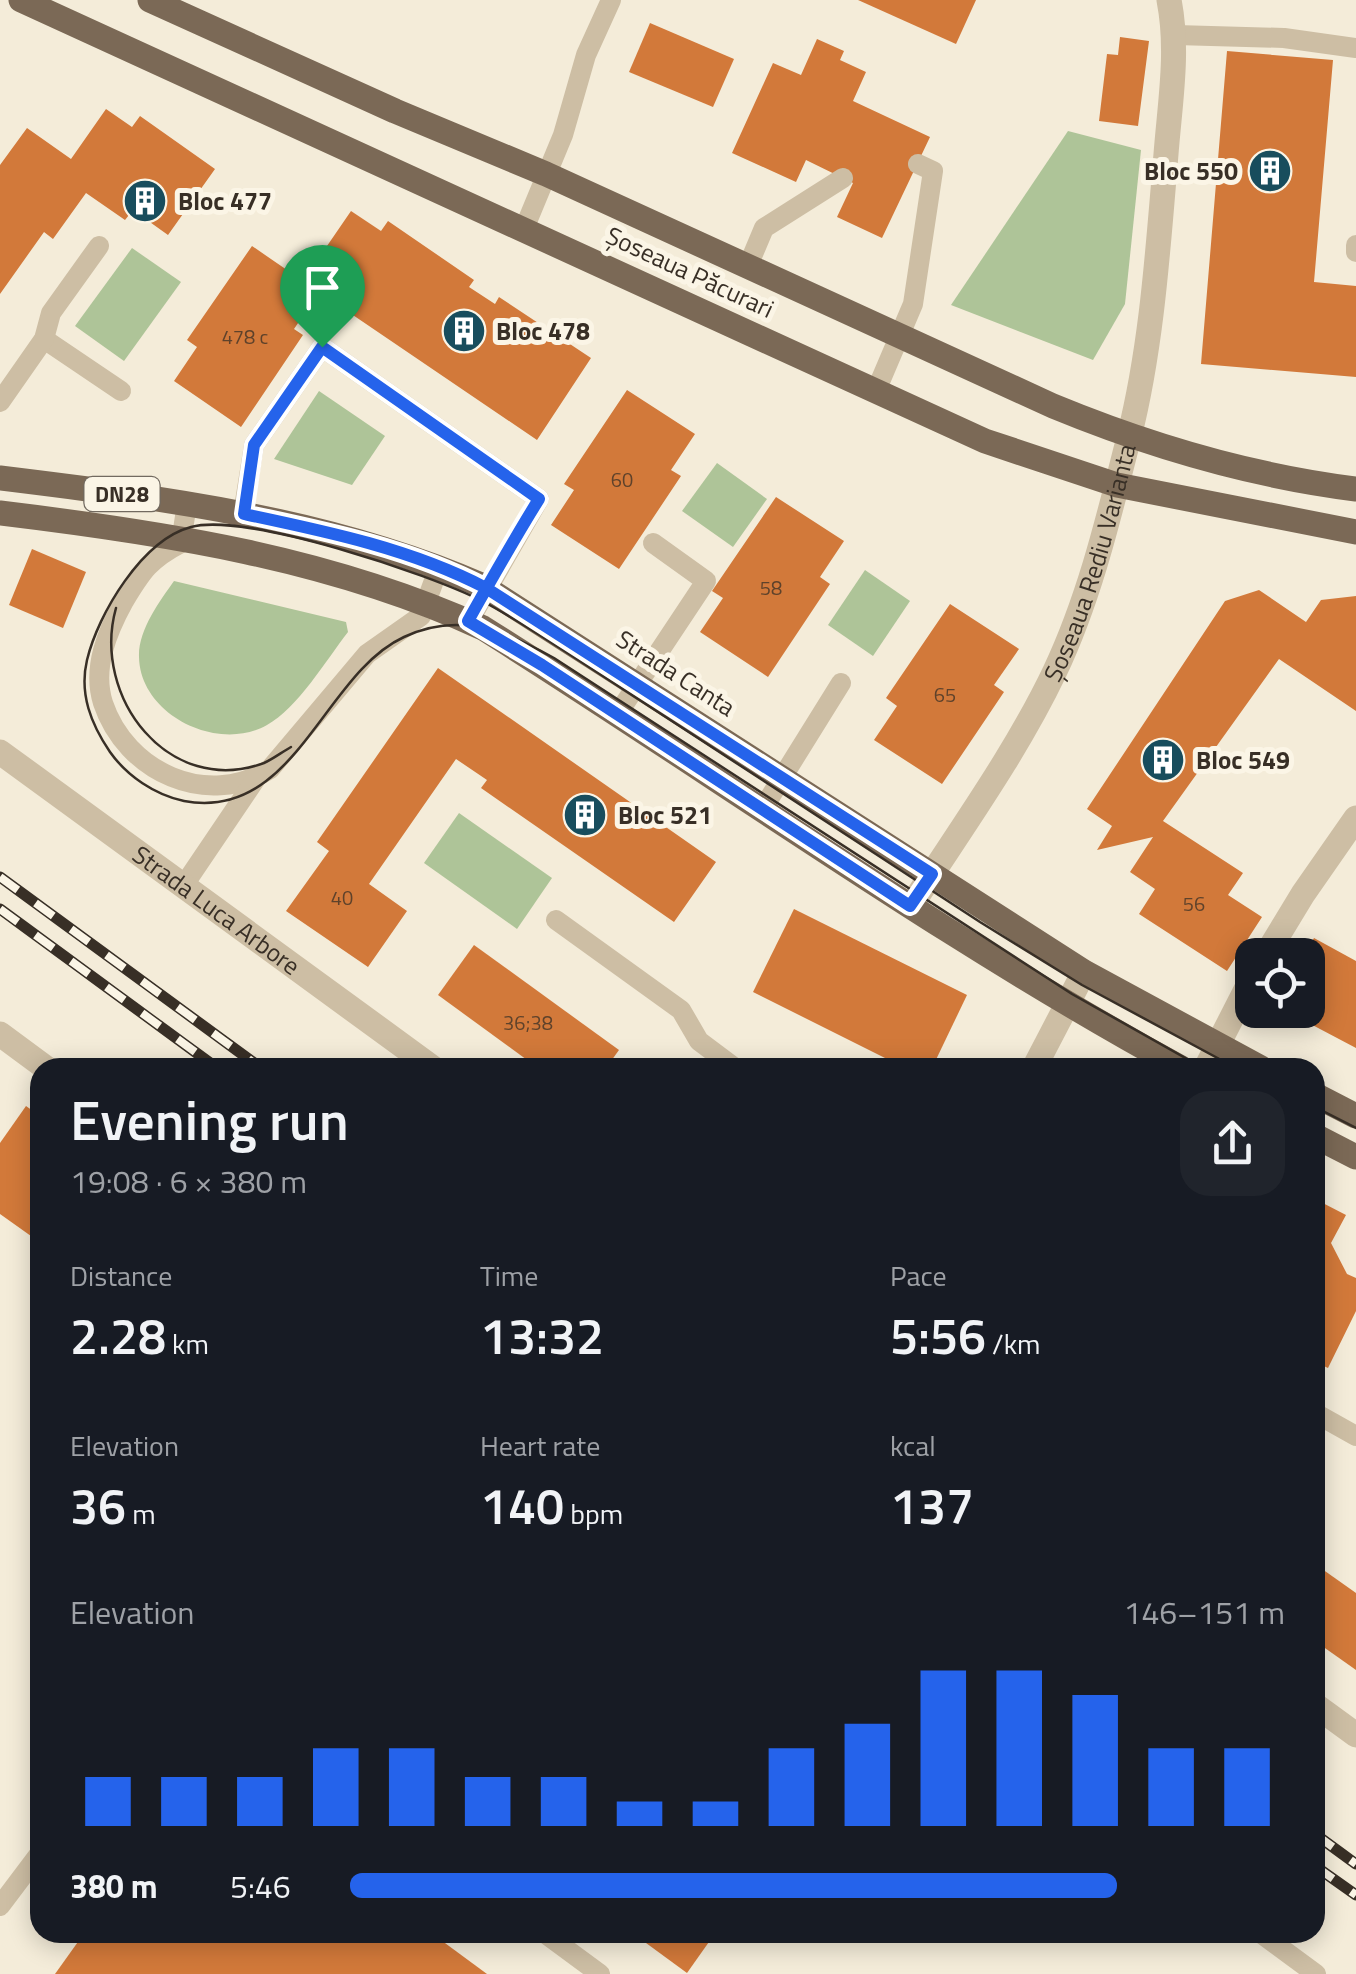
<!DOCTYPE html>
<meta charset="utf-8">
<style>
body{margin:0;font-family:"Titillium Web",sans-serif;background:#20242c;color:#f1f3f6;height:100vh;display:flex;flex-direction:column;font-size:38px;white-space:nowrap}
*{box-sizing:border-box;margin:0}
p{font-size:32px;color:#9ea1a6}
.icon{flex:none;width:55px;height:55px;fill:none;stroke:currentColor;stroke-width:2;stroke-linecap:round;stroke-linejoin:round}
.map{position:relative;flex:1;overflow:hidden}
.side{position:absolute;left:30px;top:1058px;width:1295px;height:885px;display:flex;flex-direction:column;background:#171b24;border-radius:30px;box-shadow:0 5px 25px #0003}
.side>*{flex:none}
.controls{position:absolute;left:1235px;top:938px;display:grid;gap:20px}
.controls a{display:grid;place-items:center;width:90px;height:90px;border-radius:20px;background:#171b24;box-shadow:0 5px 25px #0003;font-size:50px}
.pin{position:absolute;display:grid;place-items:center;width:85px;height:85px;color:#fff;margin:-102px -42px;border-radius:50% 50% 50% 0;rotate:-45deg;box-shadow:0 0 10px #0007}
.pin .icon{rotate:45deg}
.round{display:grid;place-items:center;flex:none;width:105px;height:105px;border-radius:30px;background:#20242c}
.headline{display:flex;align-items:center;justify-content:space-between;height:170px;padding:0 40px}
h1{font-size:55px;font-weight:600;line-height:75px}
.metrics{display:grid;grid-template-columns:repeat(3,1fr);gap:15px;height:170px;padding:10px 40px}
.metrics div{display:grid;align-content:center}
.metrics b{font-size:50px;font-weight:600}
.metrics small{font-size:28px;font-weight:400}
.metrics p{font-size:28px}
.chart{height:280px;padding:20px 40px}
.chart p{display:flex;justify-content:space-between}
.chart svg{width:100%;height:180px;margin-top:10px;stroke:#2563eb;stroke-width:6}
ul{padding:0 40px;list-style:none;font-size:32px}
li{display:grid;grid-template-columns:160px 120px 1fr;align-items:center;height:75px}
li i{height:25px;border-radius:12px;background:#2563eb}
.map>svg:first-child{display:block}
.green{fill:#aec498}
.building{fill:#d2793a}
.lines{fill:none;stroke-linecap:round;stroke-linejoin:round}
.service{stroke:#cdbea4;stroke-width:20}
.minor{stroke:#cdbea4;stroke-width:25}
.tertiary{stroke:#cdbea4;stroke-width:25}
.primary{stroke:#7b6956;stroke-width:25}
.tram{stroke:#382f26;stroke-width:2.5}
.rail-casing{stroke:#382f26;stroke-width:11}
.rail{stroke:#fbf5e6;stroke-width:8;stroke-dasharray:22;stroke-linecap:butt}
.route-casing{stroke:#fff;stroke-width:20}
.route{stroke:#2563eb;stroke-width:12}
.labels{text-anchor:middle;stroke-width:10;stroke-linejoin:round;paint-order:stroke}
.number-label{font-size:20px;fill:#5e422b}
.shield{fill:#fbf5e6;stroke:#726a60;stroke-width:2.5}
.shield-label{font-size:22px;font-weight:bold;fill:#382f26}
.poi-label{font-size:25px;font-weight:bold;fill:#382f26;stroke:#fbf5e6;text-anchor:start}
.street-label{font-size:25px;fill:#382f26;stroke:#fbf5e6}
</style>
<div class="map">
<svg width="1356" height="1974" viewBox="0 0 1356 1974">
<rect width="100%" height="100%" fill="#f4ecd9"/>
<g class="green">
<path d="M1068,131L1141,150L1125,304L1093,360L951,305Z"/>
<path d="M132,248L181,282L124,361L75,326Z"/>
<path d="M319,391L385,436L352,485L274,459Z"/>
<path d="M717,463L767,499L733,547L682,511Z"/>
<path d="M865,570L910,601L873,656L828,625Z"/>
<path d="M174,581L346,622L348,632C327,659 297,709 267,725C218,753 140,715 139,657C138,630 160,601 174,581Z"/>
<path d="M459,813L552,878L517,929L424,863Z"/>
</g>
<g class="building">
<path d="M858,0H976L956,44Z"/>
<path d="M650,23L734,59L713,107L629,72Z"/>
<path d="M1120,37L1149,41L1138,126L1099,121L1107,54L1118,55Z"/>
<path d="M817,39L844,51L840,60L866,72L853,101L930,137L882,238L837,217L853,183L806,160L796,182L732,153L773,63L801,75Z"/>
<path d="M1227,51L1333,60L1314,282L1356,286V377L1201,364Z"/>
<path d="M106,109L132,127L140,116L215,169L168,235L133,210L125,220L86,193L53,239L44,232L0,294V165L27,128L71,159Z"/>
<path d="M351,211L381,231L388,221L474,280L469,287L495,304L499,297L591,358L537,440L319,292L294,329L303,335L241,427L174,381L197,347L187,340L252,246L303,281Z"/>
<path d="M627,390L695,434L671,470L681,476L619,569L551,525L574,490L564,484Z"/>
<path d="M776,497L844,541L820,577L830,584L768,677L700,632L723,598L712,591Z"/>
<path d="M32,549L86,572L63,628L9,605Z"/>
<path d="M1259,590L1306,622L1321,600L1356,596V711L1279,659L1163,821L1243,873L1228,895L1262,917L1227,971L1139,914L1155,889L1130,872L1153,837L1097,850L1112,826L1087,809L1225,601Z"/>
<path d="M950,604L1019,649L994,685L1004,692L942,784L874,740L897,706L886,698Z"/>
<path d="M438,668L716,862L674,922L481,788L487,780L456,759L369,884L407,911L368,967L286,911L329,851L317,842Z"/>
<path d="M794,909L967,995L932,1068H905L753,992Z"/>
<path d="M1314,938L1356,961V1048L1284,1010H1308V955H1304Z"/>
<path d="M474,945L619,1050L606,1068H538L438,995Z"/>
<path d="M26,1106L40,1116L38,1241L0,1214V1143Z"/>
<path d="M1315,1199L1346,1215L1331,1243L1347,1274L1356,1278V1311L1328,1368L1315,1362Z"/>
<path d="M1315,1564L1356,1593V1670L1315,1641Z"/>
<path d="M85,1932H430L487,1974H55Z"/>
<path d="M631,1932H716L687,1973Z"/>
</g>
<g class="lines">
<g class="service">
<path d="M1176,35L1284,38L1356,48"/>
<path d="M524,229L563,135L586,55L611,0"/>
<path d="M1356,245V252"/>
<path d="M748,266L764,228L843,178"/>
<path d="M44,339L121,391"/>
<path d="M876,391L913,304L933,171L918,164"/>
<path d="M0,402L44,339L51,313L99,246"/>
<path d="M187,503L181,543C150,559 142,571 124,601C107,632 92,668 103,703C126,772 207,809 270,769L367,654L421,616L439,567"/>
<path d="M243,514L254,445L322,347L539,499L469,621"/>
<path d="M617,715L706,581L653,543"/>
<path d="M762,810L841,683"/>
<path d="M184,885L257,777"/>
<path d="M556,920L681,1010L699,1041L735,1068"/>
<path d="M1315,1413L1356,1436"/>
<path d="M0,1906L40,1853"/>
<path d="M543,1932L600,1974"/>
<path d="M1259,1932L1316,1974"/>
</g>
<g class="minor">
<path d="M1129,437C1152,346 1158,248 1166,154C1170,102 1179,51 1169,0"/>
<path id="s1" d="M0,752L433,1068"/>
<path d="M1266,955L1303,894L1356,818"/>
<path d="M0,1034L46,1068"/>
<path d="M1034,1068L1084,972"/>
<path d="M1206,1068L1252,978"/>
<path d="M1315,1705L1356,1735"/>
</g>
<path class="tertiary" id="s2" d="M911,906C960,830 1016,753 1055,671C1090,597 1109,516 1129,437"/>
<g class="primary">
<path d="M21,0L985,441L1117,485L1356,532"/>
<path d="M150,0L395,111L546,174L1053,406C1150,446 1252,476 1356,489"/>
<path d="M0,478C163,498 329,519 481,585L1084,972L1261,1068"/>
<path d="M0,513C166,533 329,558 483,628C715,774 939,936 1181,1068"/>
<path d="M1315,1095L1356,1116"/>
<path d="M1315,1136L1356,1157"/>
</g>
<g class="tram">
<path d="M116,608C91,697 169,798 264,763C273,759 282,752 291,747"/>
<path d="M1203,1068L1072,994L554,658C505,631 459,611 404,637C323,674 295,822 184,801C155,795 127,776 110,752C91,724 79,694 87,660C98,614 142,540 191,527C246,512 429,574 482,601C509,615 535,632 560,648L980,922L1082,985L1236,1068"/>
<path d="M1315,1107L1356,1128"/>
</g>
<g class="rail-casing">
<g id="rail">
<path d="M0,877L261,1068"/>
<path d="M0,909L217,1068"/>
<path d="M1315,1834L1356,1864"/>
<path d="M1315,1866L1356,1895"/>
</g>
</g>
<use href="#rail" class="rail"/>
</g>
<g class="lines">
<g class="route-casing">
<path id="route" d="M322,347L539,499C514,539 491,580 468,621L542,665L910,906L932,874L486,588C412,549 325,531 244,514L254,445L322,347"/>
</g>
<use href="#route" class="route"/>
</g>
<defs>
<g id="building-disc" transform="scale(2.25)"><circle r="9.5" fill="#184d5d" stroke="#fbf5e6"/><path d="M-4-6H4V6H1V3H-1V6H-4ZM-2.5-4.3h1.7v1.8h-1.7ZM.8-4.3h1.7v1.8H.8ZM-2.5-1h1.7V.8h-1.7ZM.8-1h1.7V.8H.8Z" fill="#fff"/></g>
</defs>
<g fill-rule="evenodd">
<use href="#building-disc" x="1270" y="171"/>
<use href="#building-disc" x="145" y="201"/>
<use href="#building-disc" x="464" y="331"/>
<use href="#building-disc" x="1163" y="760"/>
<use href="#building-disc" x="585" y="815"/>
</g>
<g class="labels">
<g class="number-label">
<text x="245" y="344">478 c</text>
<text x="622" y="487">60</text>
<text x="771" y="595">58</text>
<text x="945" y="702">65</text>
<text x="342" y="905">40</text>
<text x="1194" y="911">56</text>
<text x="528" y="1030">36;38</text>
</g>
<rect class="shield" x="84.5" y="477" width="75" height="34" rx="8"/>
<g class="shield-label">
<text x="122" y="502">DN28</text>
</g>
<g class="poi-label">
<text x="1238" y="180" text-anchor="end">Bloc 550</text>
<text x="178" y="210">Bloc 477</text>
<text x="496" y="340">Bloc 478</text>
<text x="1196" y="769">Bloc 549</text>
<text x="618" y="824">Bloc 521</text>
</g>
<g class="street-label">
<text transform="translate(690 272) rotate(25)" y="9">Șoseaua Păcurari</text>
<text dy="9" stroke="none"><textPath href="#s2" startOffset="390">Șoseaua Rediu Varianta</textPath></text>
<text transform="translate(676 673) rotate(33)" y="9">Strada Canta</text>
<text dy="9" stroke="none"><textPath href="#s1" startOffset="268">Strada Luca Arbore</textPath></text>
</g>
</g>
</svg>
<div class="controls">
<a><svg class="icon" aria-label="locate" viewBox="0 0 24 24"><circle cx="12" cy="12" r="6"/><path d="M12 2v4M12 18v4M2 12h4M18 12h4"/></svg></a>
</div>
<div class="pin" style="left:322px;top:347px;background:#1e9e55"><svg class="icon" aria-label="arrive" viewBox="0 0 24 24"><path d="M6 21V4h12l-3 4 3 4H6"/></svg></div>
<section class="side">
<div class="headline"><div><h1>Evening run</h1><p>19:08 · 6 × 380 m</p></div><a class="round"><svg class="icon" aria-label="share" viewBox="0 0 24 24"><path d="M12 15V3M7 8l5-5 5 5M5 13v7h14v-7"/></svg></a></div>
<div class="metrics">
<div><p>Distance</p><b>2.28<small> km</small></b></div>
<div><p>Time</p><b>13:32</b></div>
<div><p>Pace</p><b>5:56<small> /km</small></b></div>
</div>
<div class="metrics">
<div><p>Elevation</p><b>36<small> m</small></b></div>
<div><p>Heart rate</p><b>140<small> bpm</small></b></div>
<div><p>kcal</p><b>137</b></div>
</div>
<div class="chart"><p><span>Elevation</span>146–151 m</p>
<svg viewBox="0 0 160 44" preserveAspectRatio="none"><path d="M5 44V32M15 44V32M25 44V32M35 44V25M45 44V25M55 44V32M65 44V32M75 44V38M85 44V38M95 44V25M105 44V19M115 44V6M125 44V6M135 44V12M145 44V25M155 44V25"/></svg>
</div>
<ul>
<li><b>380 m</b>5:46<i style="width:82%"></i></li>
</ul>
</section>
</div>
